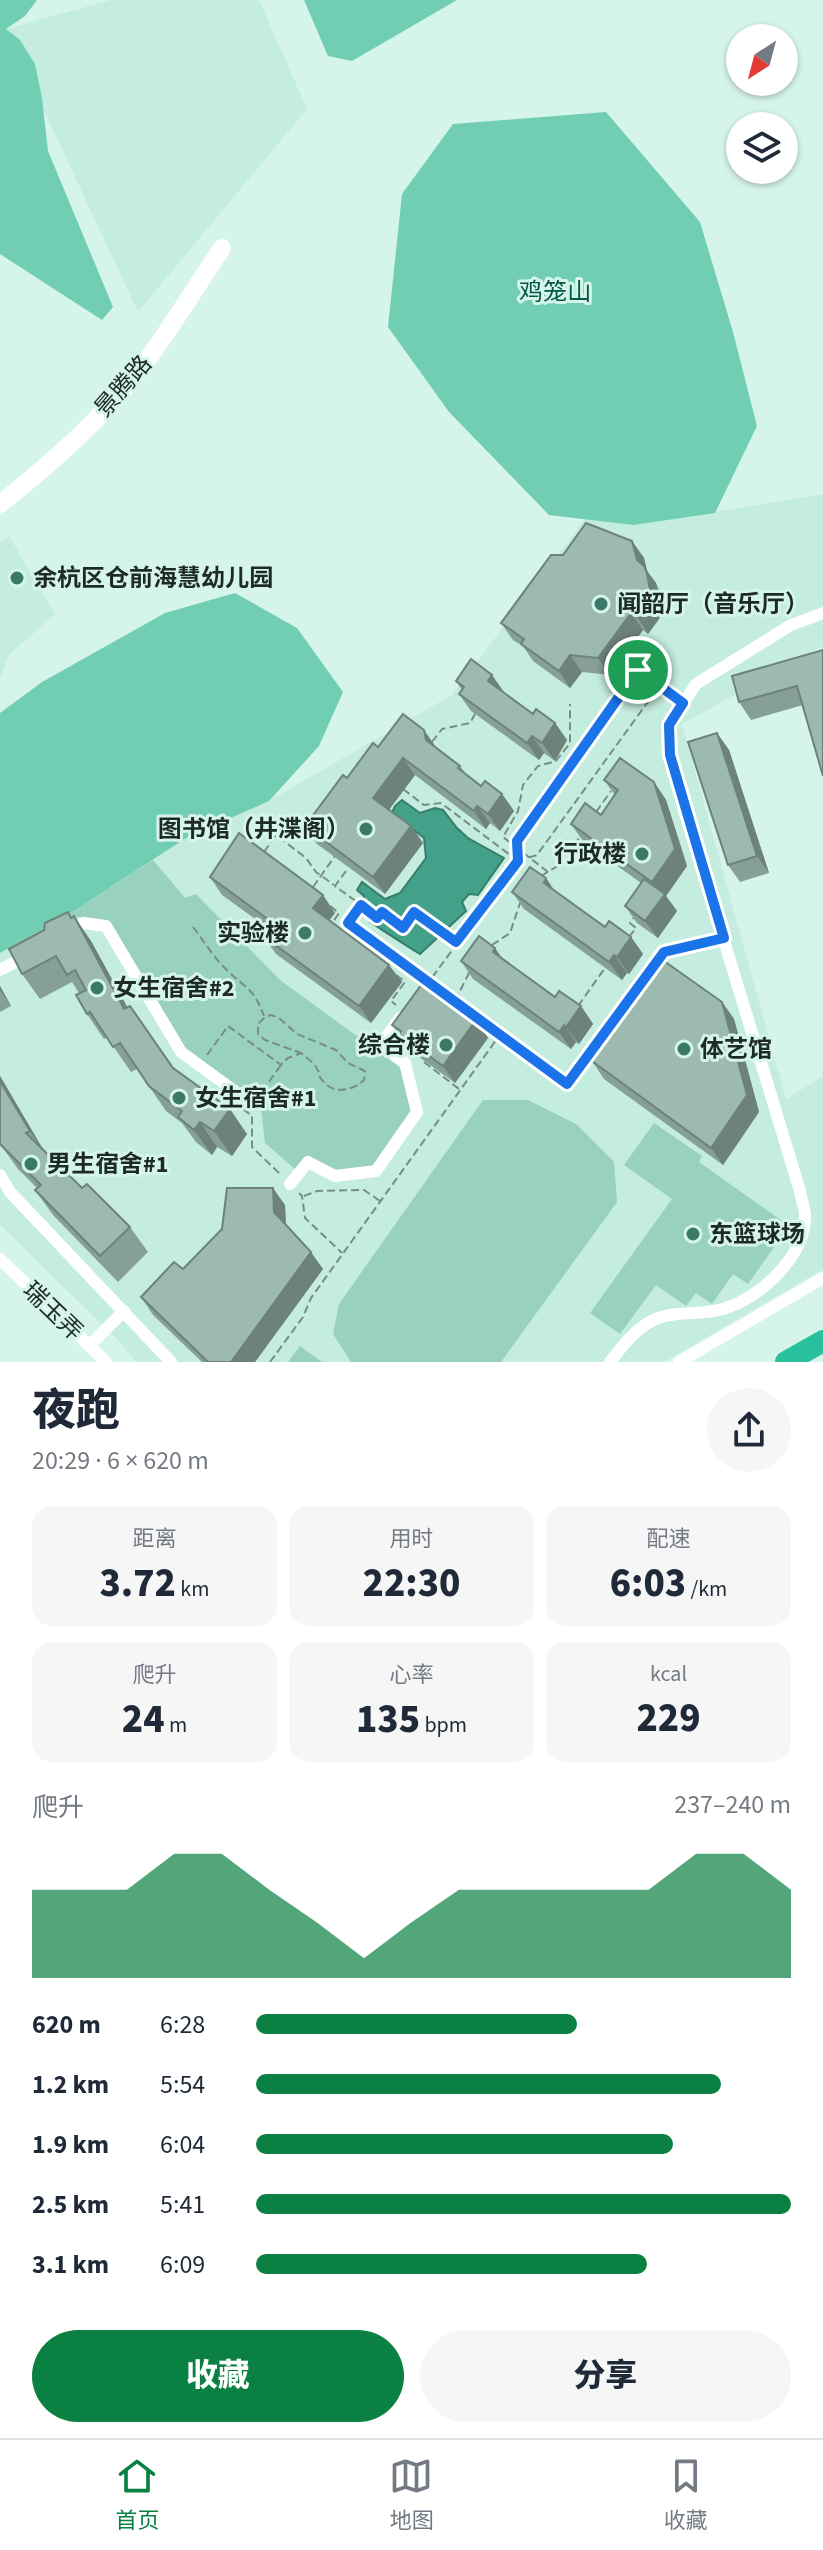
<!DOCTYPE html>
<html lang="zh">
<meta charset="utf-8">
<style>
body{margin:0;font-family:"Source Sans 3","Noto Sans SC",sans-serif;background:#f6f6f7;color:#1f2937;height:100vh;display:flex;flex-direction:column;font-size:30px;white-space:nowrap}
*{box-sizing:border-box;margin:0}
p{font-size:26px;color:#747a83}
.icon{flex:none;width:44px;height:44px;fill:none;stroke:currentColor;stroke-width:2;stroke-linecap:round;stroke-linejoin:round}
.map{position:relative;height:1362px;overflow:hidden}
.side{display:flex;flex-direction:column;background:#fff;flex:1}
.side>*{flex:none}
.needle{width:52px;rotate:216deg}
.tools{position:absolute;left:726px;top:24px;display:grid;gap:16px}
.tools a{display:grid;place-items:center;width:72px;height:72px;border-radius:50%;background:#fff;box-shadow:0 2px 6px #0004;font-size:40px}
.pin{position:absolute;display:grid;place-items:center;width:68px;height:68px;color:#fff;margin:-34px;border:4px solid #fff;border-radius:50%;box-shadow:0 2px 8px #0007}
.round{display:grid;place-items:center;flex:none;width:84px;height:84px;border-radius:42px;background:#f6f6f7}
.summary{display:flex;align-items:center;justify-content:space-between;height:136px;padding:0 32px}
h1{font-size:44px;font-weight:800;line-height:60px}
.stats{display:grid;grid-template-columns:repeat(3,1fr);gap:12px;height:136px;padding:8px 32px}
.stats div{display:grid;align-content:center;border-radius:20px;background:#f6f6f7;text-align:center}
.stats b{font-size:40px;font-weight:800}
.stats small{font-size:22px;font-weight:400}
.stats p{font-size:22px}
.chart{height:224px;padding:16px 32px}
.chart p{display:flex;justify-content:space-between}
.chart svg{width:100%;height:144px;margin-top:8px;fill:#0b8043;opacity:.7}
.action{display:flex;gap:16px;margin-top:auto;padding:16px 32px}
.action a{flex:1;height:92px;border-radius:48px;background:#0b8043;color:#fff;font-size:32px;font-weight:800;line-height:92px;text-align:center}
.action a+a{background:#f6f6f7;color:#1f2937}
ul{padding:0 32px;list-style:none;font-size:26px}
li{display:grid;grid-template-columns:128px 96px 1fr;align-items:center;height:60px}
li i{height:20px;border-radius:10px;background:#0b8043}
.menu{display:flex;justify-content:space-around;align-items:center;height:112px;border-top:2px solid #e0e1e3;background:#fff;font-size:22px;color:#747a83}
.menu a{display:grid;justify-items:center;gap:4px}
.menu .selected{color:#0b8043}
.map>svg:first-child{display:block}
.built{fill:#c4ecdf}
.green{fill:#98d1be}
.forest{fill:#71ceb3}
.water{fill:#42a188;stroke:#377d6b;stroke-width:2}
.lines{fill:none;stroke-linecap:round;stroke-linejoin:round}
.path{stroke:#788d86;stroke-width:2;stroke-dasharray:8 4;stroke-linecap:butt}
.street{stroke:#fff;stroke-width:12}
.secondary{stroke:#fff;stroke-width:18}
.highway{stroke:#29c09e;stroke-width:22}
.wall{fill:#86a097}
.shaded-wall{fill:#6d827b}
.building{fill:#9cbab0;stroke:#6d827b;stroke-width:2}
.route-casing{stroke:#fff;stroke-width:16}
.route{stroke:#1a73e8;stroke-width:10}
.poi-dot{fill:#3b7a68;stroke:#d6f5ea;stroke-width:3}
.labels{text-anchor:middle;stroke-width:6;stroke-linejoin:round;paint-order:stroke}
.park-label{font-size:24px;fill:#055745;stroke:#d6f5ea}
.street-label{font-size:24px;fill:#1e2a26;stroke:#d6f5ea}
.poi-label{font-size:24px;font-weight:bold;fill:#1e2a26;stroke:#d6f5ea;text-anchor:start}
</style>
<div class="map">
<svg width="823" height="1362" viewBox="0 0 823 1362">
<rect width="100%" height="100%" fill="#d6f5ea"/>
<g class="built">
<path d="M111,0H259L307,109L138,312L6,29Z"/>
<path d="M823,494V646L682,724L786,1099L823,1076V1269L664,1362H136L120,1342L0,1225V953L68,915L186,838L269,801L452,695L585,519L633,525Z"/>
<path d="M9,536L55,614L9,655L0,680V542Z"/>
</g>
<g class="green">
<path d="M153,860L185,898L196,894L280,980L402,1069L412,1114L374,1167L335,1172L309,1158L297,1171L265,1143L261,1107L184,1049L108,923L68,915Z"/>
<path d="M483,1100H528L576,1124L614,1162L617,1202L501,1362H351L333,1334L339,1304Z"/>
<path d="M654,1123L702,1156L699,1162L789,1226L748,1284L733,1274L712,1304L696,1293L686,1306L656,1285L620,1334L590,1313L672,1199L624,1165Z"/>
<path d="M300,1346L322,1362H288Z"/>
</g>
<g class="forest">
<path d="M0,0H37L25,16L6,29L20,40L35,64L42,98L48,151L113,307L102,320L0,254Z"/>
<path d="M304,0H457L352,61L328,56Z"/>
<path d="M606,112L700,222L733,332L757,426L715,513L633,525L549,515L449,412L388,327L402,194L453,124Z"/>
<path d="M235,593L297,628L343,692L319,746L269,801L186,838L68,915L0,953V713L42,682L165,613Z"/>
</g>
<path class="water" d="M402,800L420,813L435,808L443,810L457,828L468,838L504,858L478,895L469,894L462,902L466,911L420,954C402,943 387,933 370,922L377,912L362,901L364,896L357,890L362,882L385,899L400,893L426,858L424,838L392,813L395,806Z"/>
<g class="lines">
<g class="path">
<path d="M432,742L442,729L470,723L475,714"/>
<path d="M403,789L424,805L441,803L518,861L517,841L638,670L660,685"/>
<path d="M596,812L611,791"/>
<path d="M264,852L276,835L306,858L316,872L334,885"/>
<path d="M346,871L335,886L361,905L348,923L567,1084L664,952L712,941"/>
<path d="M548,872L503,837L518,811L523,785L538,766L556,761L570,743V704"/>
<path d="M541,876L571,858L579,837"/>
<path d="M313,887L335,856"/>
<path d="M361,905L377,918L382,912L403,928L414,912L455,942"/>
<path d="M330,906L339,913L331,925"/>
<path d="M193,927C204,941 215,960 229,972C248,990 254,989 264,1016"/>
<path d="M629,937L636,928L630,923L633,918"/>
<path d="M492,945L510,933L520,903"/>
<path d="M396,975L405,982L391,1001L396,1005"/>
<path d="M425,987L518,861L537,855L660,685L672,695"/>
<path d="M455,1001L470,971"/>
<path d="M578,1006L605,968"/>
<path d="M207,1055L228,1026L281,1065L288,1058L301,1053C306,1057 313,1062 316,1067C323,1078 314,1069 322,1080C333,1095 352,1091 364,1080L365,1071L348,1063L336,1050L297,1034L279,1018L271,1015L265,1017L258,1024V1034L265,1040L301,1053"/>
<path d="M424,1062L459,1089"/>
<path d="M243,1109L252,1116V1147L280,1174"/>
<path d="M248,1111L281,1065"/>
<path d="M299,1193L302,1196L305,1218L342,1253"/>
<path d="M304,1196L317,1191L364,1190L380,1201"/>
<path d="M270,1362L303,1317L311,1298L499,1036"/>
</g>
<g class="street">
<path d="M66,934L83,923L106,926L181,1052L240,1095"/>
<path d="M0,970L29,955"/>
<path d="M0,1175L10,1192L171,1362"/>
<path d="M290,1184L308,1162L335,1176L376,1171L417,1112L405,1063L381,1044L400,1018"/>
<path d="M0,1259L106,1362"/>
<path d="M89,1346L124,1311"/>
<path d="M610,1362C622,1346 640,1323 661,1317C681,1311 702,1315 723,1309C760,1298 805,1257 805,1216C805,1208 801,1199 800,1191L685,812L670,755L669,725L696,684L791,625L823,613"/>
<path d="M679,1362L823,1278"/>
</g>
<path class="secondary" d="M0,504C54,461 109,413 150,356C175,321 198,284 222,248"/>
<path class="highway" d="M786,1362L823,1341"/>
</g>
<g class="wall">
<path d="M632,541L644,558L647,571L656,583L659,590L662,608L659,619L648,634L643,630L610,675L582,672L570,688L533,661L523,646L513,640L501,623L563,555Z"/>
<path d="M823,650L803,705L751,720L739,702Z"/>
<path d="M456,681L504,692L533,714L555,723L567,740L555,761L544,753L539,760L471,711L459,694L462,690Z"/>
<path d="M717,733L729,750L769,873L740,882L728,865Z"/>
<path d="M436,748L460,766L466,774L481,786L502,794L514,811L500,831L490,823L486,829L415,775L389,810L411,826L423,843L385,894L317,844L305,826L347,778Z"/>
<path d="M604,780L654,782L666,800L687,866L666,896L677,911L658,938L637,923L625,906L641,883L583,841L571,824L601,815L615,795Z"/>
<path d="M210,877L335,913L329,920L402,982L371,1023L276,954L263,936L269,929L222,895Z"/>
<path d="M546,878L554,891L605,927L631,937L643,954L629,974L627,973L622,980L524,909L512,892Z"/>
<path d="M72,918L91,941L127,1007L174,1068L247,1134L232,1156L217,1147L212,1155L196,1142L182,1123L166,1111L137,1069L131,1072L107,1037L104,1039L87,1014L79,993L72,982L40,999L22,974L44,930Z"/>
<path d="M503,960L555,997L581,1006L593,1024L579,1044L576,1042L571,1049L473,979L461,961Z"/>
<path d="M0,986L11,1006L0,1012Z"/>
<path d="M722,1002L734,1019L759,1112L723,1165L604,1079L592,1061Z"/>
<path d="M476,1020L488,1038L455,1083L411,1051L392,1025Z"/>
<path d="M0,1076L43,1150L82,1188L130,1227L148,1252L118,1282L53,1215L35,1190L37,1188L18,1169L0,1144Z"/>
<path d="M285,1205L286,1225L323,1269L255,1362H202L153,1315L141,1297Z"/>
</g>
<g class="shaded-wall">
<path d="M632,541L644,558L647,571L656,583L662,608L659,619L648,634L637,617V560Z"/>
<path d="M631,613L643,630L610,675L598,658Z"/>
<path d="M570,655L582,672L570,688L559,671Z"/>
<path d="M492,675L504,692L500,698L488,681Z"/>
<path d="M555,723L567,740L555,761L542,743Z"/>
<path d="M424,730L436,747L426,740Z"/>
<path d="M717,733L729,750L769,873L757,856Z"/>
<path d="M532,736L544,753L539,760L527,743Z"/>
<path d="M403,758L415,775L385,815L373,798Z"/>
<path d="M654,782L666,800L687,866L666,896L677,911L658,938L645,921L662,897L652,882Z"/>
<path d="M502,794L514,811L500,831L488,814Z"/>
<path d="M477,806L490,823L486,829L474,811Z"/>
<path d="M411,826L423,843L385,894L373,877Z"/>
<path d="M546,878L558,896L544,883Z"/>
<path d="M323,895L335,913L325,926L313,908Z"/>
<path d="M68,912L83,934L74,916L91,941L142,1034L124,1009Z"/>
<path d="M631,937L643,954L629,974L617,957Z"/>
<path d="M495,948L507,965L493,952Z"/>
<path d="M614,955L627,973L622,980L609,962Z"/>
<path d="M389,965L402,982L371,1023L359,1006Z"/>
<path d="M0,986L11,1006L0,990Z"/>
<path d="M722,1002L734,1019L759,1112L723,1165L711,1148Z"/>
<path d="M581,1006L593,1024L579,1044L566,1027Z"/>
<path d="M476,1020L488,1038L455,1083L443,1066Z"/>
<path d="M564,1025L576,1042L571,1049L559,1032Z"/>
<path d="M0,1076L47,1156L30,1131L0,1081Z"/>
<path d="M230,1109L247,1134L232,1156L214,1131Z"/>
<path d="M200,1122L217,1147L212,1155L194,1130Z"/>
<path d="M273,1188L285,1205L286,1230L274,1212Z"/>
<path d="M311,1252L323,1269L255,1362H231Z"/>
</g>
<g class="building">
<path d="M586,523L632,541L637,560L644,566L647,573L650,591L647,602L637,617L631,613L598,658L570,655L559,671L521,644L524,639L501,623L551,555H563Z"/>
<path d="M823,650V776L797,686L739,702L732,676Z"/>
<path d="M471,659L492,675L488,681L533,714L536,709L555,723L542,743L532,736L527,743L459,694L464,687L456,681Z"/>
<path d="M403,714L424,730L426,740L460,766L458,768L481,786L485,781L502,794L488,814L477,806L474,811L403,758L373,798L411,826L373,877L305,826L343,775L347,778L373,743L378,747Z"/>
<path d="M717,733L757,856L728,865L688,742Z"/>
<path d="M620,758L654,782L675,849L652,882L571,824L585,803L601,815L618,790L604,780Z"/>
<path d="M239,833L323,895L313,908L389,965L359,1006L263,936L273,923L210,877Z"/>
<path d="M530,867L546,878L544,883L605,927L609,921L631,937L617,957L614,955L609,962L512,892Z"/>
<path d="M644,879L665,894L645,921L625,906Z"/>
<path d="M68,912L71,918L74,916L124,1009L130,1006L173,1068L230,1109L214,1131L200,1122L194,1130L178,1117L182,1111L149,1086L120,1043L113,1047L90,1012L87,1014L76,995L86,990L75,970L67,975L56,956L22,974L9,949L44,930L45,923Z"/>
<path d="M479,936L495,948L493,952L555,997L559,991L581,1006L566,1027L564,1025L559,1032L461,961Z"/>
<path d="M664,961L722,1002L747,1095L711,1148L592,1061Z"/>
<path d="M421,985L427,989L429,986L476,1020L443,1066L399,1034L401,1031L392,1025Z"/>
<path d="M0,1081L30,1131L26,1133L82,1188L87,1184L130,1227L100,1256L35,1190L41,1185L0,1144Z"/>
<path d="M227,1188H273L274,1212L311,1252L231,1362H208L141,1297L174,1262L183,1269L222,1229Z"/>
</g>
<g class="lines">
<g class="route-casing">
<path id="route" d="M638,670L683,703L669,725L670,755L724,938L664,952L567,1084L348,923L361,905L377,918L382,912L403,928L414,912L456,942L518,861L517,841Z"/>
</g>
<use href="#route" class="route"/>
</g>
<g class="poi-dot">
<circle cx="17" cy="578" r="8"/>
<circle cx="601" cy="604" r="8"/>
<circle cx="366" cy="829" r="8"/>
<circle cx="642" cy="854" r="8"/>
<circle cx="305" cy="933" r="8"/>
<circle cx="97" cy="988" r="8"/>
<circle cx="446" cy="1045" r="8"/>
<circle cx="684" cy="1049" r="8"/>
<circle cx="179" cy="1098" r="8"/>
<circle cx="31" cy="1164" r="8"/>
<circle cx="693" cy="1234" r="8"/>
</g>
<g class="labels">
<g class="park-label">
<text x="555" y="300">鸡笼山</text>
</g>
<g class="street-label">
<text transform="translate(123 386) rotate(-49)" y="8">景腾路</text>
<text transform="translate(53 1311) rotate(44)" y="8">瑞玉弄</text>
</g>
<g class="poi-label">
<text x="33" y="586">余杭区仓前海慧幼儿园</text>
<text x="617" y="612">闻韶厅（音乐厅）</text>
<text x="350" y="837" text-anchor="end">图书馆（井渫阁）</text>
<text x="626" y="862" text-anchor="end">行政楼</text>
<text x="289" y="941" text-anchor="end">实验楼</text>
<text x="113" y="996">女生宿舍#2</text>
<text x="430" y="1053" text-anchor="end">综合楼</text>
<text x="700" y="1057">体艺馆</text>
<text x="195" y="1106">女生宿舍#1</text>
<text x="47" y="1172">男生宿舍#1</text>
<text x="709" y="1242">东篮球场</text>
</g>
</g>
</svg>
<div class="tools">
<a><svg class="needle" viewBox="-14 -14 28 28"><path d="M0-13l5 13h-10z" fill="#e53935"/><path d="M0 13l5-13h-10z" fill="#747a83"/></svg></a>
<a><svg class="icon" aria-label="layers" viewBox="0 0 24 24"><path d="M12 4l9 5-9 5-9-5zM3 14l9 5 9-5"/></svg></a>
</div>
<div class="pin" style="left:638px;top:670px;background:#1e9e55"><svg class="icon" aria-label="arrive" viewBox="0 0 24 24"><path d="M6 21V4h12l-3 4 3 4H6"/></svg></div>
</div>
<section class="side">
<div class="summary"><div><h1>夜跑</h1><p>20:29 · 6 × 620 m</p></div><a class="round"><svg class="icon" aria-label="share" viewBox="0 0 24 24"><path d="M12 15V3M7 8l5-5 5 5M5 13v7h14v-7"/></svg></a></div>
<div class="stats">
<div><p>距离</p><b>3.72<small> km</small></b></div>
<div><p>用时</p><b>22:30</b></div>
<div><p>配速</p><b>6:03<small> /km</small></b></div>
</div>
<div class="stats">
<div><p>爬升</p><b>24<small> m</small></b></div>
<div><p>心率</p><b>135<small> bpm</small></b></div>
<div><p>kcal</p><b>229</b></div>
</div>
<div class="chart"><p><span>爬升</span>237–240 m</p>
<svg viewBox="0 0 160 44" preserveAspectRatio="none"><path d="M0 44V17L10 17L20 17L30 6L40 6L50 17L60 27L70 38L80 27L90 17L100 17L110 17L120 17L130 17L140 6L150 6L160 17V44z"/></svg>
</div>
<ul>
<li><b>620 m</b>6:28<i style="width:60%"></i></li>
<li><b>1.2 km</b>5:54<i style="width:87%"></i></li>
<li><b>1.9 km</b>6:04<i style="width:78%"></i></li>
<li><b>2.5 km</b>5:41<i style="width:100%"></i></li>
<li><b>3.1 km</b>6:09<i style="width:73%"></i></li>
</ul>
<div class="action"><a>收藏</a><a>分享</a></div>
</section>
<nav class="menu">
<a class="selected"><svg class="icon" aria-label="home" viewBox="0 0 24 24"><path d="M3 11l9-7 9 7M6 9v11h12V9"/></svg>首页</a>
<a><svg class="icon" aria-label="map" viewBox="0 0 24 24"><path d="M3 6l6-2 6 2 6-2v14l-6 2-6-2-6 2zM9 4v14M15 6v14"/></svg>地图</a>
<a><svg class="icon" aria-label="saved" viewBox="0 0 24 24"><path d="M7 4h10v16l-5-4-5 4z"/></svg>收藏</a>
</nav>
